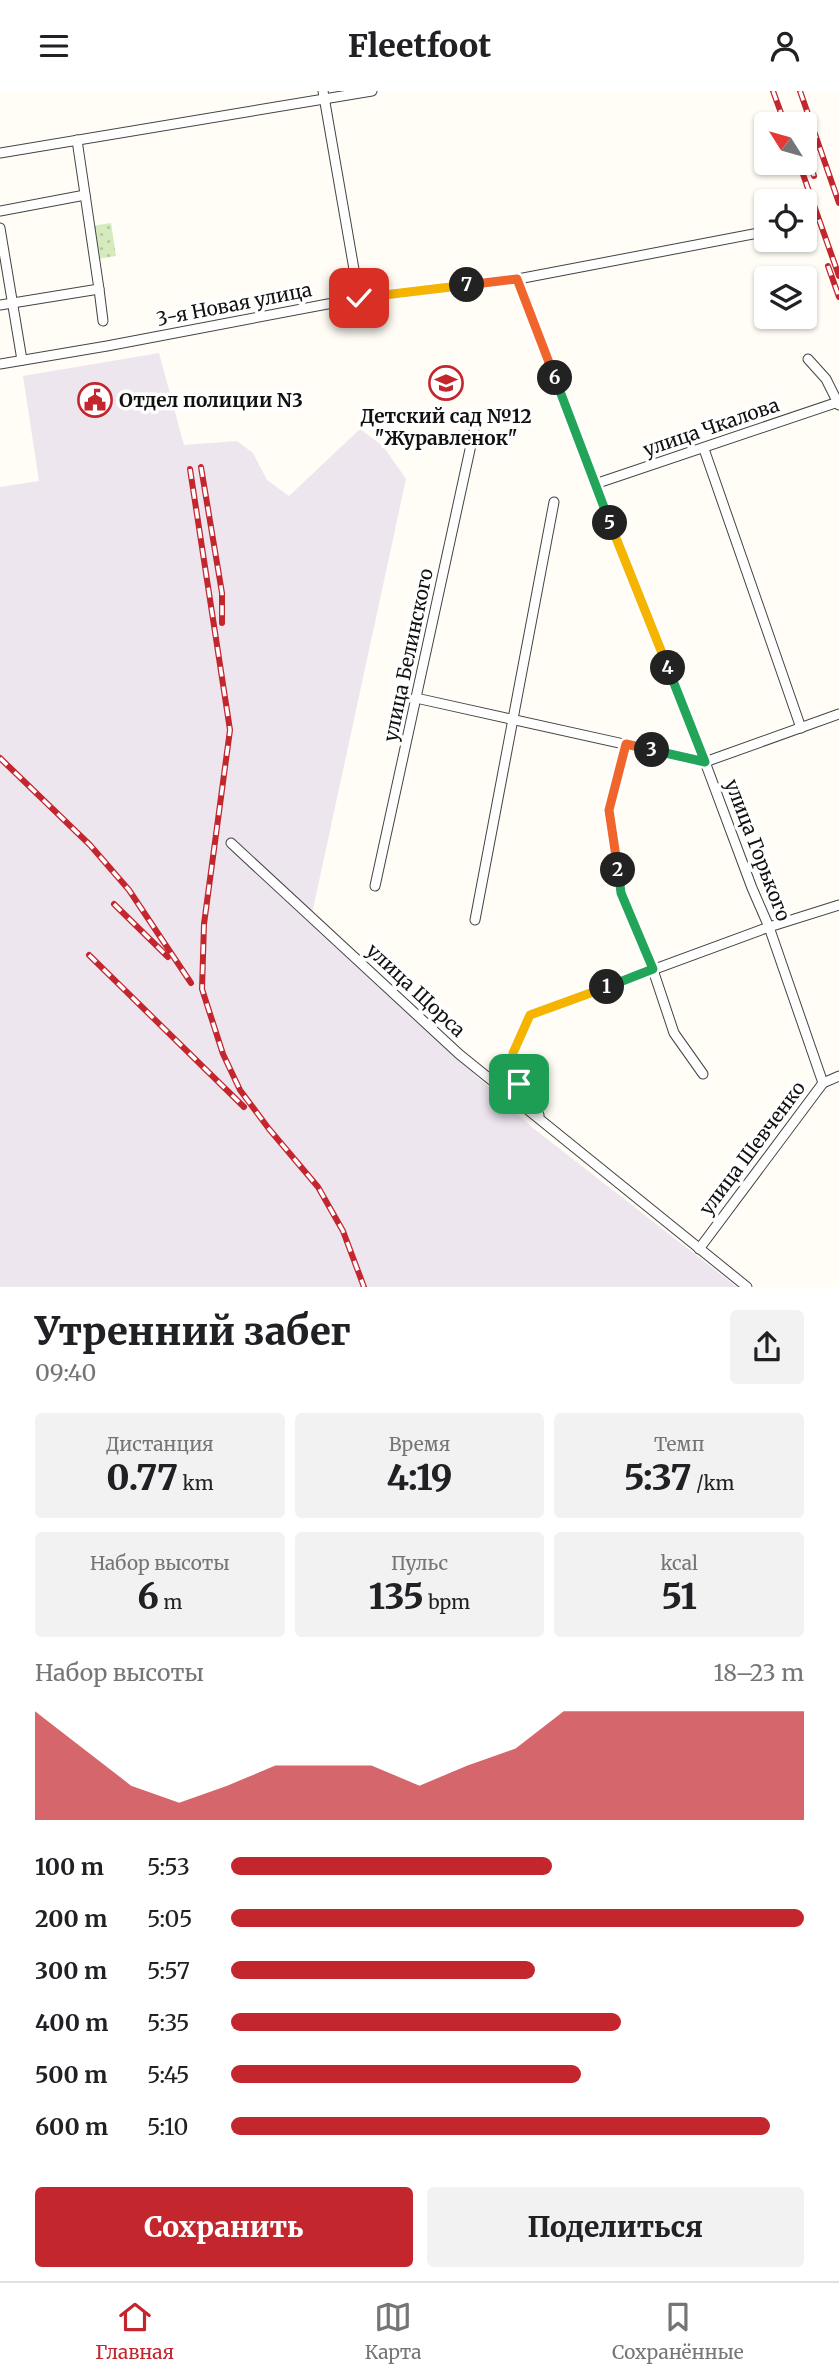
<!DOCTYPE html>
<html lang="ru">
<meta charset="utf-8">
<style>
body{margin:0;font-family:Merriweather,serif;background:#f2f2f2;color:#202124;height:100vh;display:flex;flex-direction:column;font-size:26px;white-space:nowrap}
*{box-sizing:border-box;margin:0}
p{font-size:23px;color:#757577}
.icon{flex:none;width:38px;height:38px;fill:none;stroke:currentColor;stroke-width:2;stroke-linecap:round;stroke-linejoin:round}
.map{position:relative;height:1196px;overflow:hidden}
.side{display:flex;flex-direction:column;background:#fff;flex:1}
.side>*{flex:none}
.needle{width:46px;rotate:307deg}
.buttons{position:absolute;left:754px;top:21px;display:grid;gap:14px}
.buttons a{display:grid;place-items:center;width:63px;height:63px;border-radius:7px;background:#fff;box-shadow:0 2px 5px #0004;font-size:35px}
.pin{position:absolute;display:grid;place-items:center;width:60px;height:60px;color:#fff;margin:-30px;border-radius:14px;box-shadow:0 4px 10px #0006}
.km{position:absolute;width:35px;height:35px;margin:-18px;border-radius:50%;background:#222;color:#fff;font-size:19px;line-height:35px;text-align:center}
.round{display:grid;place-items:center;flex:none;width:74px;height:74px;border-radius:7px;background:#f2f2f2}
.head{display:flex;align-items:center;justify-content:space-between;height:119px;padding:0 35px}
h1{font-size:38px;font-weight:800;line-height:52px}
.metrics{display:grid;grid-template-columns:repeat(3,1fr);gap:10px;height:119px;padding:7px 35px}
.metrics div{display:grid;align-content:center;border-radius:7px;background:#f2f2f2;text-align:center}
.metrics b{font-size:35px;font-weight:800}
.metrics small{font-size:19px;font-weight:400}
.metrics p{font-size:19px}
.chart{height:196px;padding:14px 35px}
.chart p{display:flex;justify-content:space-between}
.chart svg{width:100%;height:126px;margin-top:7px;fill:#c4262e;opacity:.7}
.cta{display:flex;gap:14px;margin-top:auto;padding:14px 35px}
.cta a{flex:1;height:80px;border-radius:7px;background:#c4262e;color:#fff;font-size:28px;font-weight:800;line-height:80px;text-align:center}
.cta a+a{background:#f2f2f2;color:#202124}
ul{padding:0 35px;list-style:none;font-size:23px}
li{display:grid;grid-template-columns:112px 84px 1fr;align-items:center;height:52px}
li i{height:18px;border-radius:9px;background:#c4262e}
header{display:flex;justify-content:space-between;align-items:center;height:91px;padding:0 35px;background:#fff;font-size:32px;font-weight:800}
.tabs{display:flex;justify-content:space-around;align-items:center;height:98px;border-top:2px solid #e0e0e0;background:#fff;font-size:19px;color:#757577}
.tabs a{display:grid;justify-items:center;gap:4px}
.tabs .on{color:#c4262e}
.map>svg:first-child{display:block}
.industrial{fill:#eee6ef}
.park{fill:url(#park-dots)}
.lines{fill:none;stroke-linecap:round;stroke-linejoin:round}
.street-casing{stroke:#444;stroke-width:11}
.street{stroke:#fff;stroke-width:9}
.rail-casing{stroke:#c4262e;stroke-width:6}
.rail{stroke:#fff;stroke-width:3.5;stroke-dasharray:10;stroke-linecap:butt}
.split-1-casing{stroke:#fff;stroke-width:14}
.split-2-casing{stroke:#fff;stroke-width:14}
.split-3-casing{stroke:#fff;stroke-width:14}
.split-4-casing{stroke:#fff;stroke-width:14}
.split-5-casing{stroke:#fff;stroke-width:14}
.split-6-casing{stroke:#fff;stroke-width:14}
.split-7-casing{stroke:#fff;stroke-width:14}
.split-8-casing{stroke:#fff;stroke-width:14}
.split-1{stroke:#f5b400;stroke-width:9}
.split-2{stroke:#22a559;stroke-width:9}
.split-3{stroke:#f0652b;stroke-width:9}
.split-4{stroke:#22a559;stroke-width:9}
.split-5{stroke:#f5b400;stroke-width:9}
.split-6{stroke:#22a559;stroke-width:9}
.split-7{stroke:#f0652b;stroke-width:9}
.split-8{stroke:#f5b400;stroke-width:9}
.labels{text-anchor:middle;stroke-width:7;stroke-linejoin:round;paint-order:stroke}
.street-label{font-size:19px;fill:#111;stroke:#fff}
.poi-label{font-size:19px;font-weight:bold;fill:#111;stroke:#fff;text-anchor:start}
</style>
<header><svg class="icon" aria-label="menu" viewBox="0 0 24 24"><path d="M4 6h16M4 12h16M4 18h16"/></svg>Fleetfoot<svg class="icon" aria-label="person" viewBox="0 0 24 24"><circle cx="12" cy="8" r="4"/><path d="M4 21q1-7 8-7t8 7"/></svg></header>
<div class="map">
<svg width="839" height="1196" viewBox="0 0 839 1196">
<defs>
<pattern id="park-dots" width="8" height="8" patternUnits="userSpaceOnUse" patternTransform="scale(1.75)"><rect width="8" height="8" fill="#d5ebbd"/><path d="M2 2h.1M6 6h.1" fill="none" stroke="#b6c8a1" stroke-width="1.8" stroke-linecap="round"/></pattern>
</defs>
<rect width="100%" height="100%" fill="#fffdf5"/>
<path class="industrial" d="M159,262L184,354L237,350L253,362L267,389L289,405L360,338L383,355L406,388L310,832L533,1037L737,1196H0V396L39,390L23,285Z"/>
<path class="park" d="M111,132L116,165L98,168L92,135Z"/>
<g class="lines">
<g class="street-casing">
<g id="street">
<path d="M323,0L359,207"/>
<path d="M0,62L372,0"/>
<path d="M0,120L85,104"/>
<path d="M0,137L22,269"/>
<path d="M518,188L587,373L705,671L752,797L769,836L823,992"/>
<path d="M99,198L103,230"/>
<path d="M0,214L99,198L77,49"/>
<path d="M808,268L826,288L839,314"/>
<path d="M0,273L107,255L359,207L518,188L764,141"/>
<path d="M704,358L801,637"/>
<path d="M595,393L838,311"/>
<path d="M416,607L705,671L839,623"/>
<path d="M626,653L609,719L621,802L653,879L674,942L703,983"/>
<path d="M231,752L459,963L747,1196"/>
<path d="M375,795L474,340"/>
<path d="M475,829L554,411"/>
<path d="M539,1024L519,993L513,962L530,924L769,836L839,814"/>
<path d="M699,1158L823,992L839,985"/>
</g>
</g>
<use href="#street" class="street"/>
<g class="rail-casing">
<g id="rail">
<path d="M773,0L785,33"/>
<path d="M800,0L839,112"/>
<path d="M805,59L814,85"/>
<path d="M799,72L839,185"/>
<path d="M828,175L839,206"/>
<path d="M201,376L222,502V532"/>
<path d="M190,378L230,639L204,833L202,898L223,963L240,999L269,1038L318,1096L343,1140L364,1196"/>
<path d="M0,667L90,754L129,799L191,892"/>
<path d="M114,813L168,866"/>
<path d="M89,864L244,1016"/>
</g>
</g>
<use href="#rail" class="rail"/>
</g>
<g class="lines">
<g class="split-1-casing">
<path id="split-1" d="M519,993L513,962L530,924L607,896"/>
</g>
<g class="split-2-casing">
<path id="split-2" d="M607,896L653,878L621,802L618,779"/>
</g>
<g class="split-3-casing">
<path id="split-3" d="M618,779L609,719L626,653L652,659"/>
</g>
<g class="split-4-casing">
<path id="split-4" d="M652,659L705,671L668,577"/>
</g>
<g class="split-5-casing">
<path id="split-5" d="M610,432L668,577"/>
</g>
<g class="split-6-casing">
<path id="split-6" d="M555,287L610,432"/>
</g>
<g class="split-7-casing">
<path id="split-7" d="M467,194L517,188L555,287"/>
</g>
<g class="split-8-casing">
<path id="split-8" d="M359,207L467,194"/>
</g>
<use href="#split-1" class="split-1"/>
<use href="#split-2" class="split-2"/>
<use href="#split-3" class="split-3"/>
<use href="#split-4" class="split-4"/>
<use href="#split-5" class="split-5"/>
<use href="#split-6" class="split-6"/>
<use href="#split-7" class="split-7"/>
<use href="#split-8" class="split-8"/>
</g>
<defs>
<g id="school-ring" transform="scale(1.75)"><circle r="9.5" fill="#fff" stroke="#c4262e" stroke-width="1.5"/><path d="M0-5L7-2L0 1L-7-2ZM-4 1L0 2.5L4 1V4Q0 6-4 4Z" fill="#c4262e"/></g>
<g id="civic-ring" transform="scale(1.75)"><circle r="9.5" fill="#fff" stroke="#c4262e" stroke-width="1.5"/><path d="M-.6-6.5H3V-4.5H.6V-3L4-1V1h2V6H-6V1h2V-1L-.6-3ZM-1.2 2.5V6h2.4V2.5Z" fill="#c4262e"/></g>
</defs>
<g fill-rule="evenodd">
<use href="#school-ring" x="446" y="292"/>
<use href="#civic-ring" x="95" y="309"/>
</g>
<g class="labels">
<g class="street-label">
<text transform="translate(234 213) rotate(-11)" y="7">3-я Новая улица</text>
<text transform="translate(711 336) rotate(-19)" y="7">улица Чкалова</text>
<text transform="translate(408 564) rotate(-78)" y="7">улица Белинского</text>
<text transform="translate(758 759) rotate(69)" y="7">улица Горького</text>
<text transform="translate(416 899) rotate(43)" y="7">улица Щорса</text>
<text transform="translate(752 1057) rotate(-53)" y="7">улица Шевченко</text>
</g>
<g class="poi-label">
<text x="119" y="316">Отдел полиции N3</text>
<text x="446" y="332" text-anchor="middle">Детский сад №12<tspan x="446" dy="22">"Журавленок"</tspan></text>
</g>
</g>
</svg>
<div class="buttons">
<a><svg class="needle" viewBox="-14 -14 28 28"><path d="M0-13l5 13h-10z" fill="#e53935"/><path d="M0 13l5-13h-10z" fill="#757577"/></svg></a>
<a><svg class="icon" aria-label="locate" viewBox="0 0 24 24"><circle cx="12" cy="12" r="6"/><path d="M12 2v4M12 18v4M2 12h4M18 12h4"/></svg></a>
<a><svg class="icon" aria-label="layers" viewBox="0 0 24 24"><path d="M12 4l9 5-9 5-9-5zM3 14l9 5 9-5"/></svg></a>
</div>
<div class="pin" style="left:519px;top:993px;background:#1e9e55"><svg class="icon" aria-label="arrive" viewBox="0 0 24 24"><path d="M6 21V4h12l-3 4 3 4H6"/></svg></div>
<div class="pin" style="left:359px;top:207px;background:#d93025"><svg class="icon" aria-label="check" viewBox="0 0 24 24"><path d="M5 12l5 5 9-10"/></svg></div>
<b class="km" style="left:607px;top:896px">1</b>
<b class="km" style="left:618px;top:779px">2</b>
<b class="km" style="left:652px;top:659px">3</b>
<b class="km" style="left:668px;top:577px">4</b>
<b class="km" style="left:610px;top:432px">5</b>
<b class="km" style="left:555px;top:287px">6</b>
<b class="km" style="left:467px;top:194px">7</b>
</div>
<section class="side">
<div class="head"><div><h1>Утренний забег</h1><p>09:40</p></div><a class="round"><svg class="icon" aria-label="share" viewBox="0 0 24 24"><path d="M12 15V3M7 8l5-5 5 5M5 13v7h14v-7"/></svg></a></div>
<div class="metrics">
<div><p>Дистанция</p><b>0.77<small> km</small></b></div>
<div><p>Время</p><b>4:19</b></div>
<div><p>Темп</p><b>5:37<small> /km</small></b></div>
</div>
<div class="metrics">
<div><p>Набор высоты</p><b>6<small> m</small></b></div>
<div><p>Пульс</p><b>135<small> bpm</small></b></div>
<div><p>kcal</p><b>51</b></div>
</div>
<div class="chart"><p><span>Набор высоты</span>18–23 m</p>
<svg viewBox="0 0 160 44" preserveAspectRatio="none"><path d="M0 44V6L10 19L20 32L30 38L40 32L50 25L60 25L70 25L80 32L90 25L100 19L110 6L120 6L130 6L140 6L150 6L160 6V44z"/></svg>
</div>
<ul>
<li><b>100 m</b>5:53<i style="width:56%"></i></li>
<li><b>200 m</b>5:05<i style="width:100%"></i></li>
<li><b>300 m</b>5:57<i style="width:53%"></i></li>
<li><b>400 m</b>5:35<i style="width:68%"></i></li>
<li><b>500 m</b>5:45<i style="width:61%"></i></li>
<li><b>600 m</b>5:10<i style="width:94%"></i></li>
</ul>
<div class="cta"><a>Сохранить</a><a>Поделиться</a></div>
</section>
<nav class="tabs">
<a class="on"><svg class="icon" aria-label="home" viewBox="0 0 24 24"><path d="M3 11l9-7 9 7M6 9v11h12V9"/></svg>Главная</a>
<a><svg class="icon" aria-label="map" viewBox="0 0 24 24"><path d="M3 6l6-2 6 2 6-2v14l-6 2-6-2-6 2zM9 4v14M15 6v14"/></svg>Карта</a>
<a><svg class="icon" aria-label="saved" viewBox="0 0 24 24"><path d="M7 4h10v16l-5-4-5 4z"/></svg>Сохранённые</a>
</nav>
